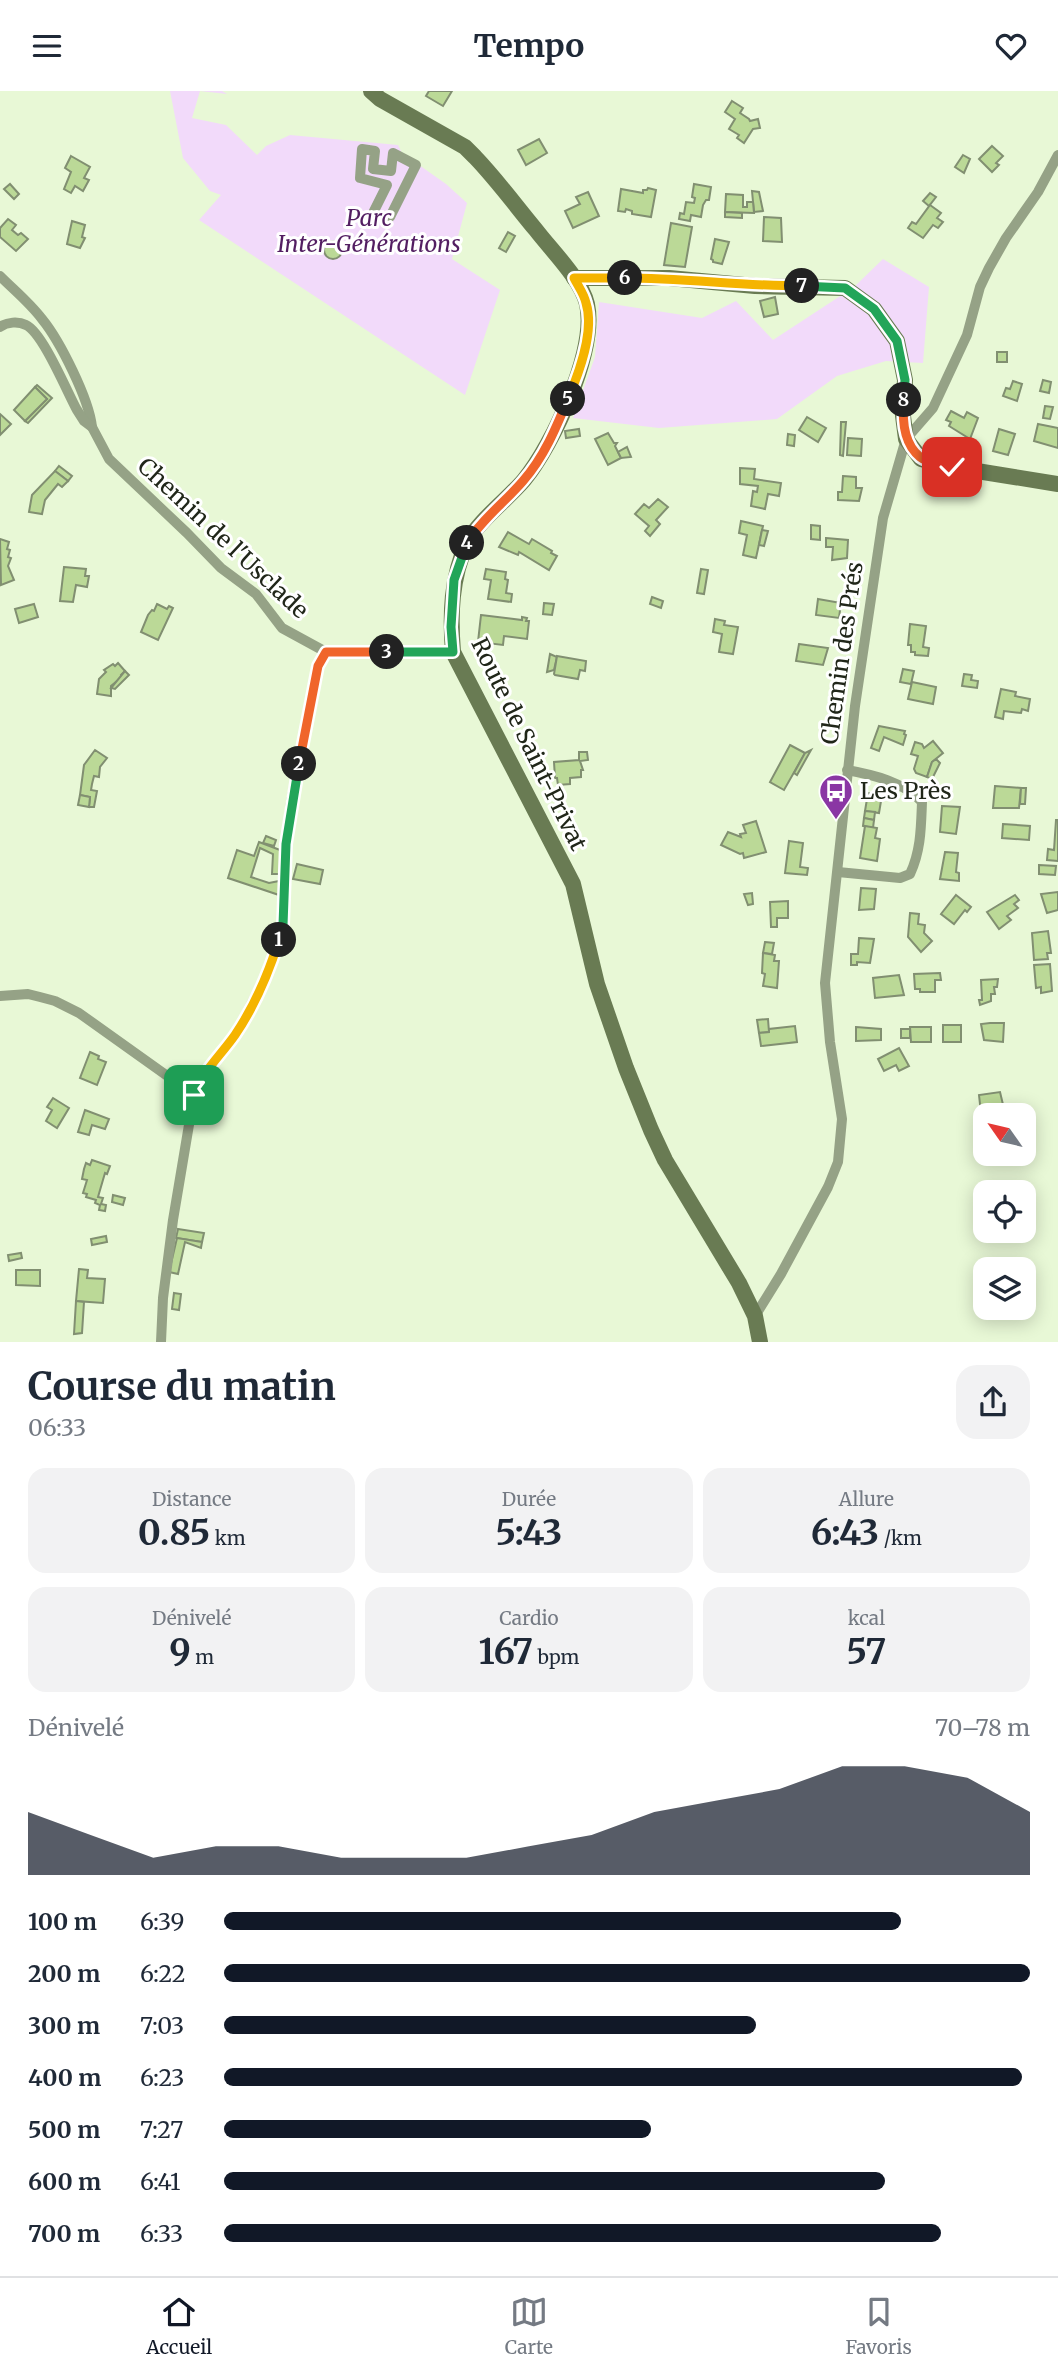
<!DOCTYPE html>
<html lang="fr">
<meta charset="utf-8">
<style>
body{margin:0;font-family:Merriweather,serif;background:#f2f2f3;color:#1f2937;height:100vh;display:flex;flex-direction:column;font-size:26px;white-space:nowrap}
*{box-sizing:border-box;margin:0}
p{font-size:23px;color:#747a83}
.icon{flex:none;width:38px;height:38px;fill:none;stroke:currentColor;stroke-width:2;stroke-linecap:round;stroke-linejoin:round}
.map{position:relative;height:1251px;overflow:hidden}
.panel{display:flex;flex-direction:column;background:#fff;flex:1}
.panel>*{flex:none}
.needle{width:46px;rotate:304deg}
.buttons{position:absolute;left:973px;top:1012px;display:grid;gap:14px}
.buttons a{display:grid;place-items:center;width:63px;height:63px;border-radius:14px;background:#fff;box-shadow:0 4px 18px #0003;font-size:35px}
.pin{position:absolute;display:grid;place-items:center;width:60px;height:60px;color:#fff;margin:-30px;border-radius:14px;box-shadow:0 4px 10px #0006}
.km{position:absolute;width:35px;height:35px;margin:-18px;border-radius:50%;background:#222;color:#fff;font-size:19px;line-height:35px;text-align:center}
.round{display:grid;place-items:center;flex:none;width:74px;height:74px;border-radius:21px;background:#f2f2f3}
.head{display:flex;align-items:center;justify-content:space-between;height:119px;padding:0 28px}
h1{font-size:38px;font-weight:700;line-height:52px}
.metrics{display:grid;grid-template-columns:repeat(3,1fr);gap:10px;height:119px;padding:7px 28px}
.metrics div{display:grid;align-content:center;border-radius:18px;background:#f2f2f3;text-align:center}
.metrics b{font-size:35px;font-weight:700}
.metrics small{font-size:19px;font-weight:400}
.metrics p{font-size:19px}
.chart{height:196px;padding:14px 28px}
.chart p{display:flex;justify-content:space-between}
.chart svg{width:100%;height:126px;margin-top:7px;fill:#111827;opacity:.7}
ul{padding:0 28px;list-style:none;font-size:23px}
li{display:grid;grid-template-columns:112px 84px 1fr;align-items:center;height:52px}
li i{height:18px;border-radius:9px;background:#111827}
header{display:flex;justify-content:space-between;align-items:center;height:91px;padding:0 28px;background:#fff;font-size:32px;font-weight:700}
.menu{display:flex;justify-content:space-around;align-items:center;height:98px;border-top:2px solid #e0e1e3;background:#fff;font-size:19px;color:#747a83}
.menu a{display:grid;justify-items:center;gap:4px}
.menu .current{color:#111827}
.map>svg:first-child{display:block}
.green{fill:#f2dafa}
.building{fill:#bbd997;stroke:#818f71;stroke-width:2}
.lines{fill:none;stroke-linecap:round;stroke-linejoin:round}
.street{stroke:#95a286;stroke-width:10}
.secondary{stroke:#697b53;stroke-width:16}
.split-1-casing{stroke:#fff;stroke-width:14}
.split-2-casing{stroke:#fff;stroke-width:14}
.split-3-casing{stroke:#fff;stroke-width:14}
.split-4-casing{stroke:#fff;stroke-width:14}
.split-5-casing{stroke:#fff;stroke-width:14}
.split-6-casing{stroke:#fff;stroke-width:14}
.split-7-casing{stroke:#fff;stroke-width:14}
.split-8-casing{stroke:#fff;stroke-width:14}
.split-9-casing{stroke:#fff;stroke-width:14}
.split-1{stroke:#f5b400;stroke-width:9}
.split-2{stroke:#22a559;stroke-width:9}
.split-3{stroke:#f0652b;stroke-width:9}
.split-4{stroke:#22a559;stroke-width:9}
.split-5{stroke:#f0652b;stroke-width:9}
.split-6{stroke:#f5b400;stroke-width:9}
.split-7{stroke:#f5b400;stroke-width:9}
.split-8{stroke:#22a559;stroke-width:9}
.split-9{stroke:#f0652b;stroke-width:9}
.labels{text-anchor:middle;stroke-width:6;stroke-linejoin:round;paint-order:stroke}
.park-label{font-size:23px;font-style:italic;fill:#531e62;stroke:#fff}
.street-label{font-size:23px;fill:#202619;stroke:#fff}
.poi-label{font-size:23px;fill:#202619;stroke:#fff;text-anchor:start}
</style>
<header><svg class="icon" aria-label="menu" viewBox="0 0 24 24"><path d="M4 6h16M4 12h16M4 18h16"/></svg>Tempo<svg class="icon" aria-label="heart" viewBox="0 0 24 24"><path d="M12 20l-8-8c-3-5 5-10 8-4 3-6 11-1 8 4z"/></svg></header>
<div class="map">
<svg width="1058" height="1251" viewBox="0 0 1058 1251">
<rect width="100%" height="100%" fill="#e8f8d6"/>
<g class="green">
<path d="M170,0H222L227,3L200,0L192,27L226,34L257,64L266,55L290,44L398,54L402,62L446,93L467,112L452,168L500,199L465,304L199,129L221,104L210,100L183,67Z"/>
<path d="M883,168L929,196L923,272L886,270L837,285L777,328L659,337L573,327L595,266L599,211L702,227L736,210L773,249L854,196Z"/>
</g>
<g class="building">
<path d="M429,0H452L443,15L426,5Z"/>
<path d="M732,10L743,17L740,22L749,28L750,30L758,28L760,37L753,38L744,52L737,47L739,44L729,38L735,28L725,21Z"/>
<path d="M539,48L547,62L526,74L518,59Z"/>
<path d="M992,55L1003,65L996,72L999,74L992,81L979,68Z"/>
<path d="M963,64L970,68L964,82L955,76Z"/>
<path d="M71,65L90,76L84,87L89,89L83,100L75,95L71,102L64,98L71,81L65,77Z"/>
<path d="M10,93L19,103L14,108L4,98Z"/>
<path d="M694,93L711,96L709,109H706L703,114L701,126L691,124L690,130L679,128L680,122L684,123L686,111L694,112L695,107L692,106Z"/>
<path d="M648,97L656,99L651,126L632,123V120L626,118L625,121L618,120L621,98L643,102V99H647Z"/>
<path d="M752,100L759,101L763,120L754,121Z"/>
<path d="M588,101L599,125L573,137L565,120L580,113L576,106Z"/>
<path d="M930,102L936,106L929,115L923,110Z"/>
<path d="M726,103L743,104V116H747V111H753L754,122L725,121Z"/>
<path d="M930,114L941,122L937,127L943,131L938,137L933,134L923,147L908,137L912,131L916,133Z"/>
<path d="M725,121L742,122V127L725,126Z"/>
<path d="M764,126L781,127L782,151L763,150Z"/>
<path d="M8,128L16,134L12,139L18,144L21,142L28,148L16,160L0,146V137Z"/>
<path d="M72,130L85,134L82,146L85,147L80,157L67,153Z"/>
<path d="M671,132L692,136L685,176L664,174Z"/>
<path d="M508,141L515,145L506,161L499,157Z"/>
<path d="M715,148L729,151L722,173L713,171V169L711,168Z"/>
<circle cx="333" cy="159" r="9"/>
<path d="M775,206L778,223L764,226L760,210Z"/>
<rect x="997" y="261" width="10" height="10"/>
<path d="M1043,289L1051,291L1049,302L1040,300Z"/>
<path d="M1013,290L1022,293L1017,310L1003,305L1006,297L1010,298Z"/>
<path d="M37,294L52,307L28,332L25,330L47,308L35,296Z"/>
<path d="M35,296L47,308L25,330L14,319Z"/>
<path d="M1045,315L1053,316L1050,328L1043,327Z"/>
<path d="M951,320L964,327L967,321L978,327L970,348L949,335L951,331L946,329Z"/>
<path d="M0,323L11,333L0,344Z"/>
<path d="M807,326L826,337L818,351L799,339Z"/>
<path d="M841,331H846L843,365L840,364Z"/>
<path d="M1038,333L1058,337V357L1034,350Z"/>
<path d="M579,338L580,345L566,347L565,340Z"/>
<path d="M999,338L1015,343L1008,364L993,360Z"/>
<path d="M608,342L614,352H617L615,355L621,367L608,374L595,348Z"/>
<path d="M788,343L795,344L794,355L787,354Z"/>
<path d="M848,347L862,348L861,365L847,364Z"/>
<path d="M627,356L631,366L621,367L618,361Z"/>
<path d="M59,375L72,385L68,390L55,380Z"/>
<path d="M740,377L755,378L754,388L781,392L779,405L768,403L765,418L751,415L753,400L757,401L758,395L740,393Z"/>
<path d="M55,380L68,390L62,396L58,393L45,409L42,423L29,421L32,404Z"/>
<path d="M843,385L856,386V397H862L859,410L838,409V401H842Z"/>
<path d="M658,408L668,416L656,429L660,433L650,445L645,440L649,435L635,423L644,413L649,417Z"/>
<path d="M741,430L763,435L756,467L743,464L747,444L739,442Z"/>
<path d="M811,434L820,435V449L811,448Z"/>
<path d="M762,439L768,440L764,455L759,454Z"/>
<path d="M508,441L529,453L532,448L552,460L551,462L557,465L549,479L519,461L518,464L499,456Z"/>
<path d="M826,447L848,449L847,467L832,469L833,456H826Z"/>
<path d="M0,448L9,451L7,458L10,459L8,466L11,467L8,475L14,489L1,494Z"/>
<path d="M64,476L86,478L85,485H89L87,496L76,494L73,511L60,510Z"/>
<path d="M486,478L506,481L505,488L508,489L506,502L512,503L511,511L488,508L491,489L484,488Z"/>
<path d="M701,478L708,479L704,503L697,502Z"/>
<path d="M652,506L663,510L661,517L650,513Z"/>
<path d="M818,508L841,512L839,527L816,524Z"/>
<path d="M544,512L554,513L552,524L543,523Z"/>
<path d="M34,513L38,526L19,532L15,518Z"/>
<path d="M157,513L167,518L169,515L173,517L158,549L141,541L148,524L152,519L154,520Z"/>
<path d="M481,524L522,529V526L527,527L526,530H529L527,548L504,545L503,554L478,551Z"/>
<path d="M715,528L725,530L724,534L738,536L733,563L719,561L722,543L713,541Z"/>
<path d="M910,533L926,535L923,556L929,557L928,565L915,564V561H911V554H908Z"/>
<path d="M799,553L828,557L823,574L796,570Z"/>
<path d="M550,563L557,566L554,579L547,581Z"/>
<path d="M557,565L586,570L585,580L580,579L578,588L555,584L554,583Z"/>
<path d="M118,572L125,580L121,584L122,586L111,595V605L97,603L99,588L106,581L104,579L113,573L115,575Z"/>
<path d="M903,578L914,580L911,593L900,591Z"/>
<path d="M125,580L129,584L115,598L111,597Z"/>
<path d="M964,583L972,584L971,589L978,590L977,597L962,595Z"/>
<path d="M912,591L936,596L933,613L908,608Z"/>
<path d="M1001,598L1016,601L1015,605L1030,608L1028,620L1022,618L1021,622L1004,620L1003,628L995,626Z"/>
<path d="M879,635L905,640L904,643L906,644L903,654L884,646L879,660L871,657Z"/>
<path d="M933,650L943,662L932,671L927,686L916,682L914,678L918,665L911,663L915,651L922,653L924,657Z"/>
<path d="M790,654L805,662L784,699L770,691Z"/>
<path d="M95,659L107,667L100,676L99,686L94,685L92,693L91,699L97,700L94,716H89L90,706L80,704L84,674Z"/>
<path d="M811,659L797,684L794,682L805,662Z"/>
<path d="M579,661H587L588,669L580,670L583,679H581V686L570,687V693L558,694L557,687H555L554,671L579,669Z"/>
<path d="M936,668L940,672L932,688L927,686L932,671Z"/>
<path d="M995,695L1021,697L1019,717H993Z"/>
<path d="M1021,697H1026L1025,713H1020Z"/>
<path d="M868,702L882,704L879,722L865,720Z"/>
<path d="M80,704L90,706L89,716L78,714Z"/>
<path d="M942,715L960,716L956,743L940,741Z"/>
<path d="M865,720L875,721L874,729L864,727Z"/>
<path d="M864,727L874,729L873,737L863,735Z"/>
<path d="M1056,729H1058V770L1047,769L1048,758L1054,759Z"/>
<path d="M756,730L766,761L744,767L743,762L740,763L721,754L728,741L741,746L740,743L746,742L743,734Z"/>
<path d="M1003,733L1030,735L1029,749L1002,747Z"/>
<path d="M865,735L877,737L875,747L880,748L877,770L860,767Z"/>
<path d="M266,745L276,749L274,755L263,752Z"/>
<path d="M789,750L803,752L800,776L808,777L807,784L785,782Z"/>
<path d="M259,751L280,759V783H272L273,763L260,757L251,786L269,792L279,790V804L228,787L237,759L254,765Z"/>
<path d="M945,761L958,762L956,781L959,782V790L940,788Z"/>
<path d="M297,773L323,779L320,793L293,788Z"/>
<path d="M1039,774L1056,775L1055,784L1039,783Z"/>
<path d="M861,797L876,798L874,818L859,819Z"/>
<path d="M1058,801V819L1047,822L1041,803Z"/>
<path d="M752,802L753,813L748,814L744,803Z"/>
<path d="M956,804L971,816L967,821L965,819L954,833L941,823Z"/>
<path d="M1015,804L1019,809L1014,813L1018,817L1007,825L1011,829L999,838L987,821Z"/>
<path d="M788,810V827H777V836H771L770,811Z"/>
<path d="M910,822L919,823L918,833L925,834L924,842L932,850L921,861L908,846Z"/>
<path d="M1048,840L1051,862H1047L1048,868L1034,869L1032,842Z"/>
<path d="M859,847L874,848L870,872L857,871V874H851V863H858Z"/>
<path d="M765,851L774,852L772,863L763,862Z"/>
<path d="M763,862L775,864L774,870H779L777,897L763,895L765,883L762,882Z"/>
<path d="M1050,873L1052,900L1041,902V896L1036,897L1034,874Z"/>
<path d="M940,882L941,889H935V901H920V898H915L914,883Z"/>
<path d="M899,884L904,904L875,907L873,887Z"/>
<path d="M998,888L997,896H994L995,903H991V910L980,914L979,909H982L981,889Z"/>
<path d="M768,928L769,941L759,942L757,929Z"/>
<path d="M990,932H1004L1003,951L984,949L981,933Z"/>
<rect x="943" y="934" width="18" height="17"/>
<path d="M795,935L797,951L761,955L759,942L769,941V938Z"/>
<path d="M856,936L881,938V949L856,950Z"/>
<path d="M910,936H931V951H911Z"/>
<rect x="901" y="938" width="9" height="9"/>
<path d="M899,957L909,975L899,980L896,974L884,980L878,968Z"/>
<path d="M90,961L99,965L98,968L106,971L97,994L80,987Z"/>
<path d="M1000,1001L1005,1022H981L979,1004Z"/>
<path d="M53,1007L69,1017L57,1037L46,1030L52,1019L47,1016Z"/>
<path d="M85,1019L109,1028L105,1038L92,1034L89,1044L78,1041Z"/>
<path d="M92,1069L110,1075L107,1083L105,1082L98,1106L103,1107L101,1113L106,1114L105,1120L99,1119L100,1114L95,1112L96,1109L86,1106L87,1103L83,1102L87,1089L82,1088L84,1078L86,1072L90,1074Z"/>
<path d="M113,1104L125,1107L123,1114L112,1111Z"/>
<path d="M178,1138L204,1142L202,1151L176,1147Z"/>
<path d="M106,1145L107,1151L92,1154L91,1148Z"/>
<path d="M177,1147L202,1151L201,1157L185,1151L178,1183L169,1181Z"/>
<path d="M21,1162L22,1167L9,1170L8,1164Z"/>
<path d="M79,1178L88,1179L87,1187L105,1188L103,1212L76,1210Z"/>
<path d="M16,1179H40V1195L16,1194Z"/>
<path d="M174,1202L181,1203L179,1219L172,1218Z"/>
<path d="M76,1210L84,1211L82,1242L74,1243Z"/>
</g>
<g class="lines">
<g class="street">
<path d="M362,58L375,60L373,78L391,80L393,62L416,74L390,126L372,124L387,94L360,87Z"/>
<path d="M0,185C14,199 30,212 42,228C60,250 89,308 92,336"/>
<path d="M0,236C7,231 18,230 26,234C43,242 67,301 77,319L84,330L92,336L109,368L187,442L221,477L256,503L282,537L326,561H453"/>
<path d="M838,781L900,787L910,783C921,760 921,736 922,711C904,691 874,684 847,679"/>
<path d="M0,905L28,903L40,906L55,910L79,922L194,1004"/>
<path d="M755,1225L781,1183L828,1096L838,1071L842,1028L830,951L825,892L855,615L883,427L906,348L933,317L967,244L980,196L989,177L1006,147L1038,101L1058,64"/>
<path d="M161,1251L163,1207L173,1129L194,1004L206,981L236,943L269,878L283,834L286,753L291,711L318,575L326,561"/>
</g>
<g class="secondary">
<path d="M371,0L380,8L465,56L475,66C497,89 516,115 536,139C552,160 581,188 587,213C597,259 553,354 524,389C508,408 477,431 467,452C451,487 450,524 453,561L573,793L597,893L626,977L651,1039L665,1069L739,1192L755,1225L760,1251"/>
<path d="M574,187H669L755,195L845,197L874,218L897,250L905,289L903,325L906,348L921,368L952,376L1058,393"/>
</g>
</g>
<g class="lines">
<g class="split-1-casing">
<path id="split-1" d="M194,1004C202,981 221,964 235,944C254,916 269,881 279,849"/>
</g>
<g class="split-2-casing">
<path id="split-2" d="M279,849L283,834L286,753L299,673"/>
</g>
<g class="split-3-casing">
<path id="split-3" d="M299,673L318,575L326,561H387"/>
</g>
<g class="split-4-casing">
<path id="split-4" d="M387,561H453L451,536L454,489L467,452"/>
</g>
<g class="split-5-casing">
<path id="split-5" d="M467,452C482,428 505,411 523,390C544,366 556,337 568,308"/>
</g>
<g class="split-6-casing">
<path id="split-6" d="M568,308C579,282 595,240 586,212C584,203 578,195 574,187H625"/>
</g>
<g class="split-7-casing">
<path id="split-7" d="M625,187C684,187 743,195 802,195"/>
</g>
<g class="split-8-casing">
<path id="split-8" d="M802,195L845,197L874,218L897,250L905,289L904,309"/>
</g>
<g class="split-9-casing">
<path id="split-9" d="M904,309C902,329 903,352 920,366C927,372 943,373 952,376"/>
</g>
<use href="#split-1" class="split-1"/>
<use href="#split-2" class="split-2"/>
<use href="#split-3" class="split-3"/>
<use href="#split-4" class="split-4"/>
<use href="#split-5" class="split-5"/>
<use href="#split-6" class="split-6"/>
<use href="#split-7" class="split-7"/>
<use href="#split-8" class="split-8"/>
<use href="#split-9" class="split-9"/>
</g>
<defs>
<g id="bus-pin" transform="scale(1.75)"><path d="M0 17L-7.5 6A9.5 9.5 0 1 1 7.5 6Z" fill="#8a36a4" stroke="#fff"/><path d="M-5-6H5V4H4V6H2V4H-2V6H-4V4H-5ZM-3.5-4V0h7V-4ZM-3.5 1.2v1.5H-2V1.2ZM2 1.2v1.5H3.5V1.2Z" fill="#fff"/></g>
</defs>
<g fill-rule="evenodd">
<use href="#bus-pin" x="836" y="700"/>
</g>
<g class="labels">
<g class="park-label">
<text x="369" y="135">Parc<tspan x="369" dy="26">Inter-Générations</tspan></text>
</g>
<g class="street-label">
<text transform="translate(223 447) rotate(43)" y="8">Chemin de l'Usclade</text>
<text transform="translate(842 562) rotate(-82)" y="8">Chemin des Prés</text>
<text transform="translate(529 653) rotate(64)" y="8">Route de Saint-Privat</text>
</g>
<g class="poi-label">
<text x="860" y="708">Les Près</text>
</g>
</g>
</svg>
<div class="buttons">
<a><svg class="needle" viewBox="-14 -14 28 28"><path d="M0-13l5 13h-10z" fill="#e53935"/><path d="M0 13l5-13h-10z" fill="#747a83"/></svg></a>
<a><svg class="icon" aria-label="locate" viewBox="0 0 24 24"><circle cx="12" cy="12" r="6"/><path d="M12 2v4M12 18v4M2 12h4M18 12h4"/></svg></a>
<a><svg class="icon" aria-label="layers" viewBox="0 0 24 24"><path d="M12 4l9 5-9 5-9-5zM3 14l9 5 9-5"/></svg></a>
</div>
<div class="pin" style="left:194px;top:1004px;background:#1e9e55"><svg class="icon" aria-label="arrive" viewBox="0 0 24 24"><path d="M6 21V4h12l-3 4 3 4H6"/></svg></div>
<div class="pin" style="left:952px;top:376px;background:#d93025"><svg class="icon" aria-label="check" viewBox="0 0 24 24"><path d="M5 12l5 5 9-10"/></svg></div>
<b class="km" style="left:279px;top:849px">1</b>
<b class="km" style="left:299px;top:673px">2</b>
<b class="km" style="left:387px;top:561px">3</b>
<b class="km" style="left:467px;top:452px">4</b>
<b class="km" style="left:568px;top:308px">5</b>
<b class="km" style="left:625px;top:187px">6</b>
<b class="km" style="left:802px;top:195px">7</b>
<b class="km" style="left:904px;top:309px">8</b>
</div>
<section class="panel">
<div class="head"><div><h1>Course du matin</h1><p>06:33</p></div><a class="round"><svg class="icon" aria-label="share" viewBox="0 0 24 24"><path d="M12 15V3M7 8l5-5 5 5M5 13v7h14v-7"/></svg></a></div>
<div class="metrics">
<div><p>Distance</p><b>0.85<small> km</small></b></div>
<div><p>Durée</p><b>5:43</b></div>
<div><p>Allure</p><b>6:43<small> /km</small></b></div>
</div>
<div class="metrics">
<div><p>Dénivelé</p><b>9<small> m</small></b></div>
<div><p>Cardio</p><b>167<small> bpm</small></b></div>
<div><p>kcal</p><b>57</b></div>
</div>
<div class="chart"><p><span>Dénivelé</span>70–78 m</p>
<svg viewBox="0 0 160 44" preserveAspectRatio="none"><path d="M0 44V22L10 30L20 38L30 34L40 34L50 38L60 38L70 38L80 34L90 30L100 22L110 18L120 14L130 6L140 6L150 10L160 22V44z"/></svg>
</div>
<ul>
<li><b>100 m</b>6:39<i style="width:84%"></i></li>
<li><b>200 m</b>6:22<i style="width:100%"></i></li>
<li><b>300 m</b>7:03<i style="width:66%"></i></li>
<li><b>400 m</b>6:23<i style="width:99%"></i></li>
<li><b>500 m</b>7:27<i style="width:53%"></i></li>
<li><b>600 m</b>6:41<i style="width:82%"></i></li>
<li><b>700 m</b>6:33<i style="width:89%"></i></li>
</ul>
</section>
<nav class="menu">
<a class="current"><svg class="icon" aria-label="home" viewBox="0 0 24 24"><path d="M3 11l9-7 9 7M6 9v11h12V9"/></svg>Accueil</a>
<a><svg class="icon" aria-label="map" viewBox="0 0 24 24"><path d="M3 6l6-2 6 2 6-2v14l-6 2-6-2-6 2zM9 4v14M15 6v14"/></svg>Carte</a>
<a><svg class="icon" aria-label="saved" viewBox="0 0 24 24"><path d="M7 4h10v16l-5-4-5 4z"/></svg>Favoris</a>
</nav>
